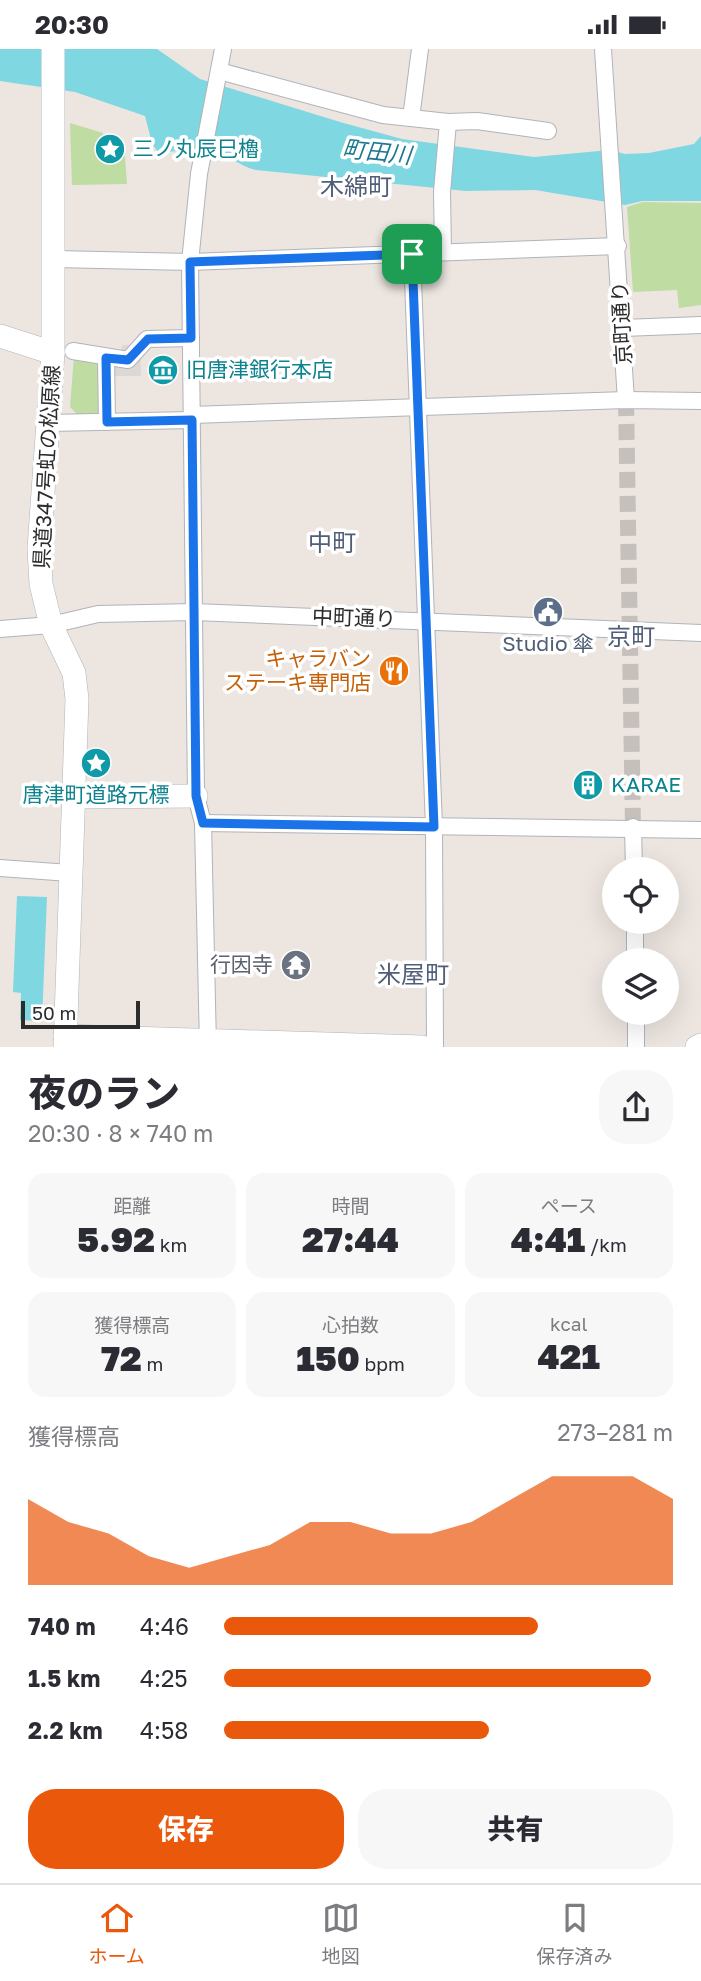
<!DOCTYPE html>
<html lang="ja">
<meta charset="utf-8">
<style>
body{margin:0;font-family:"Golos Text","Noto Sans JP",sans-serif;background:#f7f7f7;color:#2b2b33;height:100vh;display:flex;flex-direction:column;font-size:26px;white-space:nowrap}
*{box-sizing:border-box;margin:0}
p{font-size:23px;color:#7c7c81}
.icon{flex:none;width:38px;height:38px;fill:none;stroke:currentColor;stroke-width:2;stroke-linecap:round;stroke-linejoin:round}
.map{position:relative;height:998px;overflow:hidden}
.sheet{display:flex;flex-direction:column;background:#fff;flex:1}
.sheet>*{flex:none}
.buttons{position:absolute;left:602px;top:808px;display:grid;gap:14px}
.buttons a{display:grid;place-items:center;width:77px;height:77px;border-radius:50%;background:#fff;box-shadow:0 7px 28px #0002;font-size:35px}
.scale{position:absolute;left:21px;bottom:18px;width:119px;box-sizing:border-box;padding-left:7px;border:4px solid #2c2c2c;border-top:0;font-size:19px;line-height:24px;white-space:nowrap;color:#2c2c2c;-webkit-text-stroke:5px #fff;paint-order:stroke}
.pin{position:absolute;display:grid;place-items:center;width:60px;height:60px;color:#fff;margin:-30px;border-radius:14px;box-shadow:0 4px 10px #0006}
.round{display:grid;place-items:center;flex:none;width:74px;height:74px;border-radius:28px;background:#f7f7f7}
.summary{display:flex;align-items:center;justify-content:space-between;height:119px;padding:0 28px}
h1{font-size:38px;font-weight:800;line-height:52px}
.stats{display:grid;grid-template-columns:repeat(3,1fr);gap:10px;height:119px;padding:7px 28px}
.stats div{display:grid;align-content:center;border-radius:18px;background:#f7f7f7;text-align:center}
.stats b{font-size:35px;font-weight:800}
.stats small{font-size:19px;font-weight:400}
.stats p{font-size:19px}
.chart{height:196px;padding:14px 28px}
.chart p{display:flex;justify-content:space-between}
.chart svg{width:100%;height:126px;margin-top:7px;fill:#ea580c;opacity:.7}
.cta{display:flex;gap:14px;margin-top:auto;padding:14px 28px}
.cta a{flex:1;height:80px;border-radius:28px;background:#ea580c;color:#fff;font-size:28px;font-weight:800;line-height:80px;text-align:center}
.cta a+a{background:#f7f7f7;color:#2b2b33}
ul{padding:0 28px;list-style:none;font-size:23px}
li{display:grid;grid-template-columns:112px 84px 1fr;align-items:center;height:52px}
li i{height:18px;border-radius:9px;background:#ea580c}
.status{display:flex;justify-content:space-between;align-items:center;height:49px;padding:0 35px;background:#fff;direction:ltr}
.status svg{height:19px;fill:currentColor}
.tab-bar{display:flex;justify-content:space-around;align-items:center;height:98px;border-top:2px solid #e1e1e2;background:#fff;font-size:19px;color:#7c7c81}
.tab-bar a{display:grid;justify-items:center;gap:4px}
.tab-bar .on{color:#ea580c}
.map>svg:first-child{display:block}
.green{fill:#bfdca2}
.plaza{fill:#dcd8d6}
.water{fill:#7fd7e2}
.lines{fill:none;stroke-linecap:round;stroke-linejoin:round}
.street-tunnel{stroke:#c6c0bc;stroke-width:16;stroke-dasharray:16 8;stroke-linecap:butt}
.street-casing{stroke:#b0b4ba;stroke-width:18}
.secondary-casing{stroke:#b0b4ba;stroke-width:24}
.street{stroke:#fff;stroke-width:16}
.secondary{stroke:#fff;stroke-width:23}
.route-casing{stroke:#fff;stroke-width:14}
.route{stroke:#1a73e8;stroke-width:9}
.labels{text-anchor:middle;stroke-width:7;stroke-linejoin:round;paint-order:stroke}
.culture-label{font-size:21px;fill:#0d838f;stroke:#fff;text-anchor:start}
.street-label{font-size:21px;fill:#2c2c2c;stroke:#fff}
.service-label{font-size:21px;fill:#4e5e75;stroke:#fff}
.food-label{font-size:21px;fill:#c56008;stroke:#fff;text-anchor:end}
.worship-label{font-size:21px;fill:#5b616d;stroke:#fff;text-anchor:end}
.water-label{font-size:23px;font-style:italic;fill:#1c798f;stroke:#fff}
.quarter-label{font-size:24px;fill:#515e78;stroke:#fff}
</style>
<div class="status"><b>20:30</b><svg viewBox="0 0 49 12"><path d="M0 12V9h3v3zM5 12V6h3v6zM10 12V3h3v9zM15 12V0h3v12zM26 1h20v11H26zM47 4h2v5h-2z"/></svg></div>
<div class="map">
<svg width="701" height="998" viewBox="0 0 701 998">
<rect width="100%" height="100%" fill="#ece5e0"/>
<g class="green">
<path d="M70,74L103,84L104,94H110L111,107H125L127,135L72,136Z"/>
<path d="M643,153L701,154V256L679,259L677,241L633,243L627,158Z"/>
<path d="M74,307L101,312L102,365H77L70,358Z"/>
</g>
<path class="plaza" d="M122,296L140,297L141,327H103L121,305Z"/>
<g class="water">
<path d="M0,0H157L200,30L340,73L402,90L534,108L610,101L625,105L649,104L694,95L701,87V152H642L625,156L535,141L466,142L256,121C239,117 229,106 215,102C195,97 177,105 157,102L152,94L145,67L75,43L0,32Z"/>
<path d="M17,847L47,848L42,972L20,971L21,944L13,943Z"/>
</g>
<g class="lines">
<path class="street-tunnel" d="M626,351L633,778"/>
<g class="street-casing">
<g id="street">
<path d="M603,0L626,351"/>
<path d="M219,22L383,66L448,73L477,72L548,82"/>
<path d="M411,69L420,0"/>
<path d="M443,203L442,143L448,73"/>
<path d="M412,205L434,778L435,998"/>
<path d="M55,210L190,213L618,197"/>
<path d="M623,279L701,276"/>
<path d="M73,302L128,311L147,290L191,289"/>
<path d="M106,309L107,373"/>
<path d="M192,366L626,351L701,352"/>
<path d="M49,374L192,371"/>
<path d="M0,580L51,576L98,565L194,563L701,584"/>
<path d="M203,774L701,781"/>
<path d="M633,778L634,821"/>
<path d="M0,819L70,824"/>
<path d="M635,873V912"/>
<path d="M636,964V998"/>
<path d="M208,998L203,774L196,747L190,213L199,125L223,0"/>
</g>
</g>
<g class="secondary-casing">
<g id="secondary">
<path d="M53,0V304L39,499L41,535L51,576L74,624L77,650L65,998"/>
<path d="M0,287L53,304"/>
<path d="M73,748L196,747"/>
<path d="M65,987L422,998"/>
<path d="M697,998L701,996"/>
</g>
</g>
<use href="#street" class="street"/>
<use href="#secondary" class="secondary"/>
</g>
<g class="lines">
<g class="route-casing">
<path id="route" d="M412,205L434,778L203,774L196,747L192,371L107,373L106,309L128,311L148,290L191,289L190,213Z"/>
</g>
<use href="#route" class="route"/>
</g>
<defs>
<g id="sight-disc" transform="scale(1.575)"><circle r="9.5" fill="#0f9aa8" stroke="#fff"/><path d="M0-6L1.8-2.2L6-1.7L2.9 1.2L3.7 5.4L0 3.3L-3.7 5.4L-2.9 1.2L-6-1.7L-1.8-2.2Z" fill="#fff"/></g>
<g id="museum-disc" transform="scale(1.575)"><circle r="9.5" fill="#0f9aa8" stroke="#fff"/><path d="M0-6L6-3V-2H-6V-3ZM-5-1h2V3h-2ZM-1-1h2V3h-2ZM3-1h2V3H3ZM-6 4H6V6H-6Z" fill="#fff"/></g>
<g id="civic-disc" transform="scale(1.575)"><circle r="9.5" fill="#5c6f8a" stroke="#fff"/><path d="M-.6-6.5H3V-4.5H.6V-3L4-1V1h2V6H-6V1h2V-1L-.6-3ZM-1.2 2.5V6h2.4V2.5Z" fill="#fff"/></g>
<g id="restaurant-disc" transform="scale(1.575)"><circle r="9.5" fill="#e8710a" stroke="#fff"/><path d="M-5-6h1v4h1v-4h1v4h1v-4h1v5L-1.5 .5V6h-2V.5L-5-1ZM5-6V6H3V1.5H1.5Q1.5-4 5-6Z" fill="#fff"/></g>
<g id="building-disc" transform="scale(1.575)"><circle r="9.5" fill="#0f9aa8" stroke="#fff"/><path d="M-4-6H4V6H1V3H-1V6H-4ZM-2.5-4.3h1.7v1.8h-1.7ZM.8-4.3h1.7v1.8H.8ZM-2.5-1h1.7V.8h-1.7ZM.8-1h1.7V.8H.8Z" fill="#fff"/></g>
<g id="temple-disc" transform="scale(1.575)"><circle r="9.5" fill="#6b7280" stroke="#fff"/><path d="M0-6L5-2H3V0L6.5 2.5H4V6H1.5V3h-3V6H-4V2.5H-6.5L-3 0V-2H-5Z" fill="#fff"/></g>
</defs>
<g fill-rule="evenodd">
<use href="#sight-disc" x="110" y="100"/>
<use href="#museum-disc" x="163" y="321"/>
<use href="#civic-disc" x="548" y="563"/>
<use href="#restaurant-disc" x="394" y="622"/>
<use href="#sight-disc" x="96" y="714"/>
<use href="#building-disc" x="588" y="736"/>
<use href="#temple-disc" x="296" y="916"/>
</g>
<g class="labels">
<g class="culture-label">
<text x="133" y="107">三ノ丸辰巳櫓</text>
<text x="186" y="328">旧唐津銀行本店</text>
<text x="611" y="743">KARAE</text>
<text x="96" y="753" text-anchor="middle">唐津町道路元標</text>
</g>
<g class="street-label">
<text transform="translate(622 274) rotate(-93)" y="7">京町通り</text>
<text transform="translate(47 418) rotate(-87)" y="7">県道347号虹の松原線</text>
<text transform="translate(354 569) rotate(2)" y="7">中町通り</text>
</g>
<g class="service-label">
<text x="548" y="602">Studio 傘</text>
</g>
<g class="food-label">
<text x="371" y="617">キャラバン<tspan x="371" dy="24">ステーキ専門店</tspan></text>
</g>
<g class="worship-label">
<text x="273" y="923">行因寺</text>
</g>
<g class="water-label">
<text transform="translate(377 103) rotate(6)" y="8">町田川</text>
</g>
<g class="quarter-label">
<text x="356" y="146">木綿町</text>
<text x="332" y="502">中町</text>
<text x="631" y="596">京町</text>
<text x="413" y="934">米屋町</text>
</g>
</g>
</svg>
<div class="buttons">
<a><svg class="icon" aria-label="locate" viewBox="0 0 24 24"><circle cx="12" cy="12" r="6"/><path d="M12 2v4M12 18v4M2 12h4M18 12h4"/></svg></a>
<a><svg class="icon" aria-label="layers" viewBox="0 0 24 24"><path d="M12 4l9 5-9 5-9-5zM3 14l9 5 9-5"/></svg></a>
</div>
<div class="scale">50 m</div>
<div class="pin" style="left:412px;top:205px;background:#1e9e55"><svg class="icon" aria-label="arrive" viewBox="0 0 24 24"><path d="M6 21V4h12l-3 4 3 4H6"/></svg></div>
</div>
<section class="sheet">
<div class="summary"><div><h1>夜のラン</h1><p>20:30 · 8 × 740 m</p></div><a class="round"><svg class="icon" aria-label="share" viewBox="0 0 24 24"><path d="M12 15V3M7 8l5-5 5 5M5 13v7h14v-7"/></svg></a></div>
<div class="stats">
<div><p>距離</p><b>5.92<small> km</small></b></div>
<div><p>時間</p><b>27:44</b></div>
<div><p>ペース</p><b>4:41<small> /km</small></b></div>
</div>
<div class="stats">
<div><p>獲得標高</p><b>72<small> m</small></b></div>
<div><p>心拍数</p><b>150<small> bpm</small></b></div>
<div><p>kcal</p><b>421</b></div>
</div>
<div class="chart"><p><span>獲得標高</span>273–281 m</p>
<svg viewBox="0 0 160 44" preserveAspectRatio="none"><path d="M0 44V14L10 22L20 26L30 34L40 38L50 34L60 30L70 22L80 22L90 26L100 26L110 22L120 14L130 6L140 6L150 6L160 14V44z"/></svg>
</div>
<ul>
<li><b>740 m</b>4:46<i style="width:70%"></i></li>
<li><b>1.5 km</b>4:25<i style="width:95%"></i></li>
<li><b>2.2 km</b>4:58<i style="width:59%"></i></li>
</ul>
<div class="cta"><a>保存</a><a>共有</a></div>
</section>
<nav class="tab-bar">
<a class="on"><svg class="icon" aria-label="home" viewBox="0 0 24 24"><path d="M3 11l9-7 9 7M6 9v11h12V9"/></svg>ホーム</a>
<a><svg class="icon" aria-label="map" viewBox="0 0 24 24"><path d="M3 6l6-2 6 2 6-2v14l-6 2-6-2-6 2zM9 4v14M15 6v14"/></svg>地図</a>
<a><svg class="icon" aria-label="saved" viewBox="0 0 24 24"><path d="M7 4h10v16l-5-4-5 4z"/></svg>保存済み</a>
</nav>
